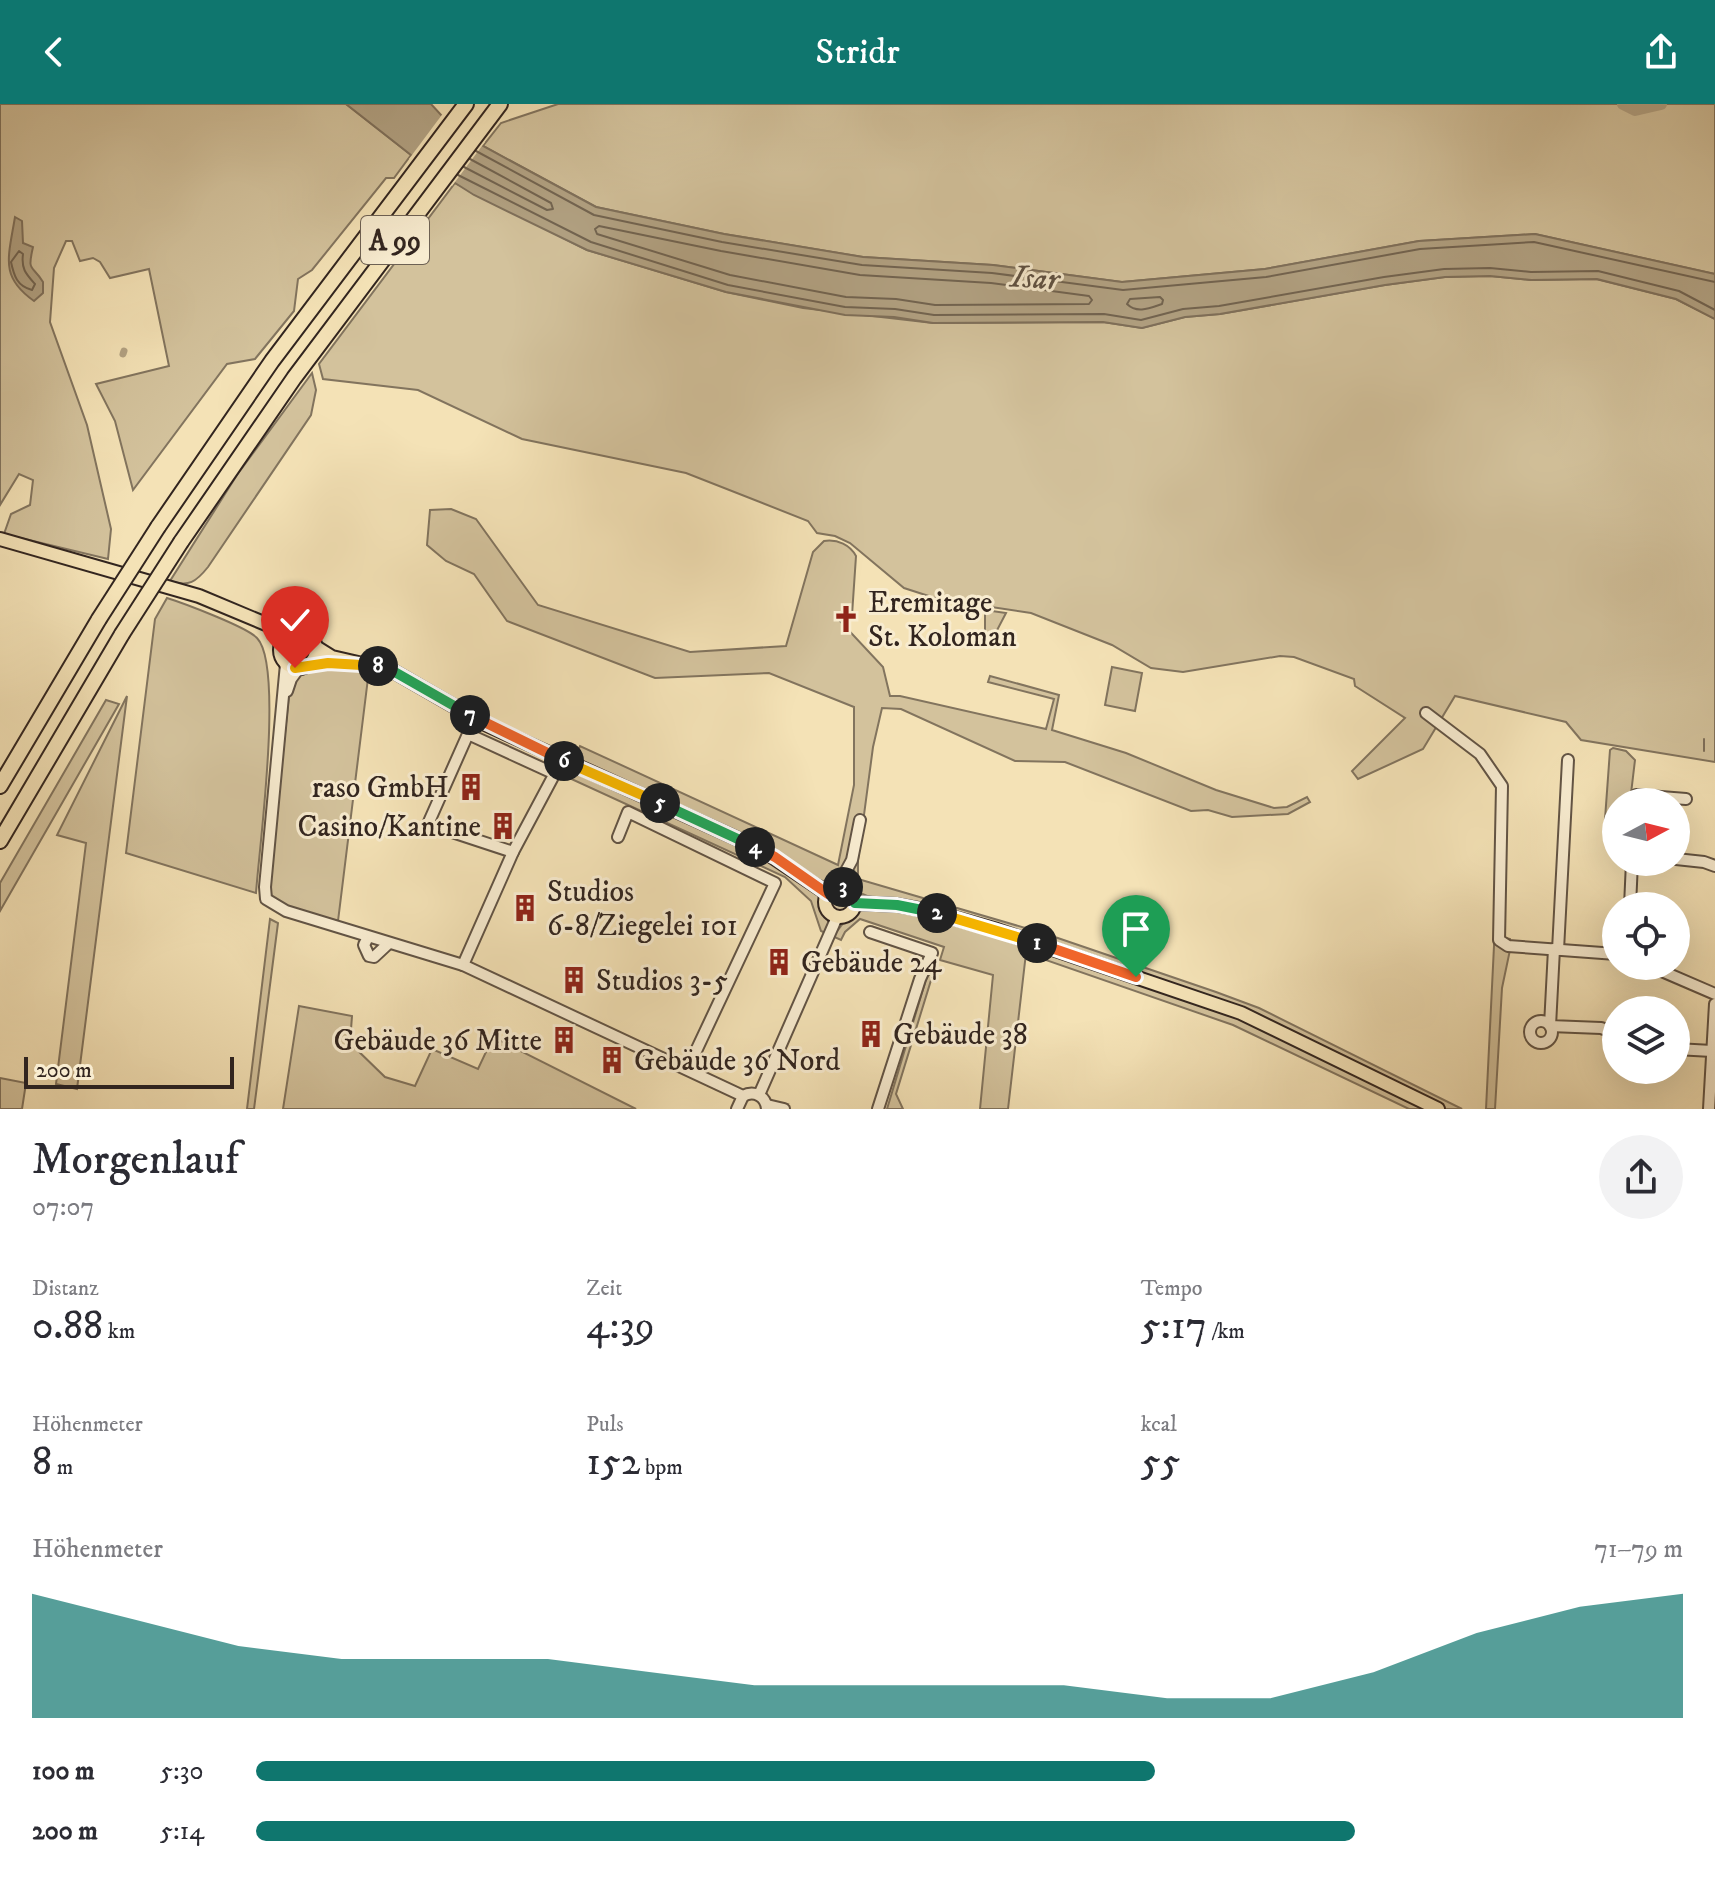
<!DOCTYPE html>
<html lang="de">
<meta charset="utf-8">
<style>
body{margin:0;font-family:"IM FELL DW Pica",serif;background:#f2f2f3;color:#2b2b33;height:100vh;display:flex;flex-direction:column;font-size:30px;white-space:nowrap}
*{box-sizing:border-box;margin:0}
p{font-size:26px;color:#7c7c81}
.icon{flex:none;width:44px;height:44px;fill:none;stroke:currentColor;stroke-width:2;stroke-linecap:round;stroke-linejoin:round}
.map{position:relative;height:1005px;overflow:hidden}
.details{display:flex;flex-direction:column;background:#fff;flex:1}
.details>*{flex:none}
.needle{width:52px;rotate:83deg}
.tools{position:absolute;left:1602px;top:684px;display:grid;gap:16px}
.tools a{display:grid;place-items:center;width:88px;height:88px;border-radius:50%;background:#fff;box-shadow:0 8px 32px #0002;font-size:40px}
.scale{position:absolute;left:24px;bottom:20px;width:210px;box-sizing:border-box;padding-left:8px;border:4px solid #32251f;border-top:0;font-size:22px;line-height:28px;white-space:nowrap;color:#32251f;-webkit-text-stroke:6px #f8ecd0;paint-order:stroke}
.pin{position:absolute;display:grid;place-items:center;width:68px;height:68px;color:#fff;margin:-82px -34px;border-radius:50% 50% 50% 0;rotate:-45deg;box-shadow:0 0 8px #0007}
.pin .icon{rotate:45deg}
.km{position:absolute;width:40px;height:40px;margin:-20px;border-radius:50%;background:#222;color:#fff;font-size:22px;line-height:40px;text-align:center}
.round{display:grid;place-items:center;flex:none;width:84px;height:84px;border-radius:42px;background:#f2f2f3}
.headline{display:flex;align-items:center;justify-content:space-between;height:136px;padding:0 32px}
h1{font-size:44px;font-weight:600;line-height:60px}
.metrics{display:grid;grid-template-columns:repeat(3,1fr);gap:12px;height:136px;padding:8px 32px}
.metrics div{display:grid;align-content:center}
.metrics b{font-size:40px;font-weight:600}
.metrics small{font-size:22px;font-weight:400}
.metrics p{font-size:22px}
.chart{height:224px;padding:16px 32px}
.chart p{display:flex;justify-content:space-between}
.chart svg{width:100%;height:144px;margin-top:8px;fill:#0f766e;opacity:.7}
ul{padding:0 32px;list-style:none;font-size:26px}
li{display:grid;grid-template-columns:128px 96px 1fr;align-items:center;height:60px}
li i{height:20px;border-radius:10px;background:#0f766e}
header{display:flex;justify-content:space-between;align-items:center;height:104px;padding:0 32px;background:#0f766e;color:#fff;font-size:36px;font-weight:600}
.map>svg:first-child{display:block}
.green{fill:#d3c29c;stroke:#82745e;stroke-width:2;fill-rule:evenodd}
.water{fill:#b2a283;stroke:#7f705b;stroke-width:2}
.pier{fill:#f4e2b6}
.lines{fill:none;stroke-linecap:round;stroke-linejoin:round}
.shore{stroke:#726451;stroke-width:2}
.stream{stroke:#7f705b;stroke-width:2}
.canal{stroke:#b2a283;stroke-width:7}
.river{stroke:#b2a283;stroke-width:12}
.minor-casing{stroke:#625445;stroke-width:14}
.major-casing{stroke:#32251f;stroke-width:16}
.highway-casing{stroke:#32251f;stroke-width:18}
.minor{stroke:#f8ecd0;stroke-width:10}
.major{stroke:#f4e2b6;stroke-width:12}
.highway{stroke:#f4e2b6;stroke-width:14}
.highway-bridge-casing{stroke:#32251f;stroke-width:18;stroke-linecap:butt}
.highway-bridge{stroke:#f4e2b6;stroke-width:14}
.split-1-casing{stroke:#fff;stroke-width:16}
.split-2-casing{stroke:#fff;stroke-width:16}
.split-3-casing{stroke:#fff;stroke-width:16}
.split-4-casing{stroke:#fff;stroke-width:16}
.split-5-casing{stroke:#fff;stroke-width:16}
.split-6-casing{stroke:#fff;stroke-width:16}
.split-7-casing{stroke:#fff;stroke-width:16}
.split-8-casing{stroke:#fff;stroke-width:16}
.split-9-casing{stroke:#fff;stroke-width:16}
.split-1{stroke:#f0652b;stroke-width:10}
.split-2{stroke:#f5b400;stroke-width:10}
.split-3{stroke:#22a559;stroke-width:10}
.split-4{stroke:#f0652b;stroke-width:10}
.split-5{stroke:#22a559;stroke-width:10}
.split-6{stroke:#f5b400;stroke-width:10}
.split-7{stroke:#f0652b;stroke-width:10}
.split-8{stroke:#22a559;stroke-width:10}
.split-9{stroke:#f5b400;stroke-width:10}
.labels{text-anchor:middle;stroke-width:6;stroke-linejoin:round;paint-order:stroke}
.shield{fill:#f8ecd0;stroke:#6d6154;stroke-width:2}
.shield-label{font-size:28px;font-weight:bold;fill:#32251f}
.poi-label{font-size:30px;fill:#32251f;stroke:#f8ecd0;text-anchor:start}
.water-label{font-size:32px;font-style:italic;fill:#5f5142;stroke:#f8ecd0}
</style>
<header><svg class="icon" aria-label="back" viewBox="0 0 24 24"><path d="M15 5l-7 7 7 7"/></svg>Stridr<svg class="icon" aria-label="share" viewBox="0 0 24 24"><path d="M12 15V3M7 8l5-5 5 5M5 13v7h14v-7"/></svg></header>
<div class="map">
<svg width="1715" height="1005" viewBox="0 0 1715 1005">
<rect width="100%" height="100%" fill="#f4e2b6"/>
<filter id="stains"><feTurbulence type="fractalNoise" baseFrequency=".0025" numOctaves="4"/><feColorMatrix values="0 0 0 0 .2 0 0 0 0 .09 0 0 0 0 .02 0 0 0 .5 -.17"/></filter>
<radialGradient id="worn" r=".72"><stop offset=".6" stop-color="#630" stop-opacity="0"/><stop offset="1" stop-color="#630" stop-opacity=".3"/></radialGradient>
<g class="green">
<path d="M0,0H346L411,51L394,74H386L312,166L298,175L294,207L255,255L227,260L133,386L115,317L96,280L169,262L149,165L110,174L100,158L93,154L80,157L72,137H66L54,164L50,218L87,321L111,425L108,455L4,430L11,410L30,401L33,376L19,370L0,401Z"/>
<path d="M558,0H1715V170L1535,130L1419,137L1265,165L1122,178L993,161L863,153L724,130L596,103L483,42L501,19Z"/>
<path d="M455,79L587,146L726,188L803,204L933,219L1103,218L1142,224L1185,213L1220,210L1385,181L1445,173L1490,172L1531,176L1596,175L1676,195L1715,215V658L1581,636L1566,618L1455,592L1423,645L1358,675L1352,667L1405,614L1355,582L1354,575L1294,553L1280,552L1183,568L1151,564L1112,541L1031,509L938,495L904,484L850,439L835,432L817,429L808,417L686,369L522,335L418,286L323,275L319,260Z"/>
<path d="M312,269L316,286L311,311L208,463C196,478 189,483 170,477L237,371Z"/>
<path d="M451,405L476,415L538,501L690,548L786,542L813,448L824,437C838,435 850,441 856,452L852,511L840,512L839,516L883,563L890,592H900L1046,625L1054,595L988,578L990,572L1059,591L1052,626L1126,649L1216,686L1274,704L1287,703L1307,693L1310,698L1288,710L1232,713L1208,706L1191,707L1065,658L1015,657L901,605L882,604L873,643L858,756V775L1049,831L1216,888L1259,904L1462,1005H1409L1233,921L1026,849L1008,1005H980L993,871L940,856L944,843L860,815L845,828L841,836L821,827L811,797L785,773L567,673L580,642L838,761L854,681V603L769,569L655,574L507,517L474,470L446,457L427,441L430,406ZM816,775C828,780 832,777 842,778C856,780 854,790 872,793L871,804C856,806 846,814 838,826L828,823V812Z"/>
<path d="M167,494C183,499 247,523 257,534C284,562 259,745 256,789L126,749L155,515Z"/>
<path d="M985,506L1006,509L993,534L985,533Z"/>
<circle cx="298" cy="547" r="13"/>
<path d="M315,562L369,566L338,817L280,801L272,793L269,782L289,591C293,574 299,570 315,562Z"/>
<path d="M1112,563L1142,569L1135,607L1105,601Z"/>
<path d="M127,592L77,985L56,980L86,739L57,731Z"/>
<path d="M106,596L119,600L0,807V779Z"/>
<path d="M1613,644L1626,647L1635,656L1630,698H1616V715H1605L1610,646Z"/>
<path d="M1506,696L1502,833L1510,835V846L1502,884L1495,1005H1486L1499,740Z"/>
<circle cx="840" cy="798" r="11"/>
<path d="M270,815L278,819L254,1005H247Z"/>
<path d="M938,865L932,873L896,990L903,1005H887L927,872Z"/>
<path d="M299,902L352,912L350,939L385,973L415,982L432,945L478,965L493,933L636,1005H283Z"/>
<path d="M0,974L26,979L22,1005H0Z"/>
</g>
<g class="water">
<path d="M346,0H431L442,12L483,42L596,103L724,130L863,153L993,161L1122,178L1265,165L1419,137L1535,130L1715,170V215L1676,195L1597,175L1531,176L1490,172L1445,173L1385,181L1220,210L1185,213L1142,224L1103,218L933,219L894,213L845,211L726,188L587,146L474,91L411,51Z"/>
<path d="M15,113L22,117L23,139L33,143C27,169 32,160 43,178V189L34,197C0,173 8,155 15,113Z"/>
</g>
<path class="pier" d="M444,8L485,38L452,82L409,55Z"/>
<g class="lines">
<g class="shore">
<path d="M476,47L594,111L722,138L862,161L992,169L1123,186L1266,173L1420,145L1534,138L1715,178"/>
<path d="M464,63L547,106L553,105L551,99L470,55"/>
<path d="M458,71L591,138L728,181L845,203L895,205L934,211L1104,210L1141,216L1183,205L1219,202L1384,173L1444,165L1490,164L1531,168L1598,167L1679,187L1715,206"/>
<path d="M599,122L721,147L860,171L991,179L1089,192L1092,196L1089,200L935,201L896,195L846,193L730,171L597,130L595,125Z"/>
<path d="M19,147L23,150C21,165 26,170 35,180L32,186C17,182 14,172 11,158Z"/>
<path d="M1160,193L1163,196L1162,200C1150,204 1137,210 1127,200L1130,195Z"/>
</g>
<path class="stream" d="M1704,647V635"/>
<path class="canal" d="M123,250L124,247"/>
<path class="river" d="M1623,0L1635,6L1661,0"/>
<g class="minor-casing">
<g id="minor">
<path d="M286,560L265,783L266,795L286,807L463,861L743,992C754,986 766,992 767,1005"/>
<path d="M287,587L291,575L299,564"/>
<path d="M1426,609L1480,650L1502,682L1499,836L1508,842L1616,850"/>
<path d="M1635,698L1636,691L1686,695"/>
<path d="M618,733L628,708L775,779L688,964"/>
<path d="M513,748L428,720L468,630L555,670"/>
<path d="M1676,755L1704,758L1715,762"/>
<path d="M843,783L846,767L852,756L860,716"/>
<path d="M1630,802L1632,758"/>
<path d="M870,828L932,849L920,875L878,1005"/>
<path d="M368,833L364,841L369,852L374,853L389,839"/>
<path d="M1554,845L1550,922L1601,924L1616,929"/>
<path d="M1558,846L1568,656"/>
<path d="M463,861L513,748L562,656"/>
<path d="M1650,862L1715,890"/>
<circle cx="1541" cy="928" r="11"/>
<path d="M1676,945L1712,947"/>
<path d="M759,991L837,813"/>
<path d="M767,1001L784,1005"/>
<path d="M737,1005L743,992"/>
<path d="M1709,1005L1715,900"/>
</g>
</g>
<g class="major-casing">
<g id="major">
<path d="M0,435L199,492L290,530"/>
<circle cx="298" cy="546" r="18"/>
<path d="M316,543L332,553L393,567L485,620L762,746L828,790"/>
<circle cx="840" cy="798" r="15"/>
<path d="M855,799L897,801L930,807L997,826L1241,909L1438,1005"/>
</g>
</g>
<g class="highway-casing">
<g id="highway">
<path d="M158,423L272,257L466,0"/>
<path d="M181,438L294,274L500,0"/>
<path d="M0,682L99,515"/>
<path d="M0,737L122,530"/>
</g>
</g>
<use href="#minor" class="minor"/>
<use href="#major" class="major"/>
<use href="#highway" class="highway"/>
<g class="highway-bridge-casing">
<g id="highway-bridge">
<path d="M99,515L158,423"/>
<path d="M122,530L181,438"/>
</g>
</g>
<use href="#highway-bridge" class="highway-bridge"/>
</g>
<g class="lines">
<g class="split-1-casing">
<path id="split-1" d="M1037,839L1136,873"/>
</g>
<g class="split-2-casing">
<path id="split-2" d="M937,809L1037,839"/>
</g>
<g class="split-3-casing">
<path id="split-3" d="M843,783L852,789L855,799L897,801L937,809"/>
</g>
<g class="split-4-casing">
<path id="split-4" d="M755,743L775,753L828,790L832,785L843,783"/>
</g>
<g class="split-5-casing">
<path id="split-5" d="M660,699L755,743"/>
</g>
<g class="split-6-casing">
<path id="split-6" d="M564,657L660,699"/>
</g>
<g class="split-7-casing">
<path id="split-7" d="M470,611L564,657"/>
</g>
<g class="split-8-casing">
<path id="split-8" d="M378,562L393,567L470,611"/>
</g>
<g class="split-9-casing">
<path id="split-9" d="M295,564L328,559L378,562"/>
</g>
<use href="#split-1" class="split-1"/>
<use href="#split-2" class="split-2"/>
<use href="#split-3" class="split-3"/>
<use href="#split-4" class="split-4"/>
<use href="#split-5" class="split-5"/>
<use href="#split-6" class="split-6"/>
<use href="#split-7" class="split-7"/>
<use href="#split-8" class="split-8"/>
<use href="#split-9" class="split-9"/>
</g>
<defs>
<g id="church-bare" transform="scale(2.16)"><path d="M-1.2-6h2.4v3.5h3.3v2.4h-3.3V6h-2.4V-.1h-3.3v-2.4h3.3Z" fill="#8f2418" stroke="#f8ecd0" stroke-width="2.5" paint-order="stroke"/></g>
<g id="building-bare" transform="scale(2.16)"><path d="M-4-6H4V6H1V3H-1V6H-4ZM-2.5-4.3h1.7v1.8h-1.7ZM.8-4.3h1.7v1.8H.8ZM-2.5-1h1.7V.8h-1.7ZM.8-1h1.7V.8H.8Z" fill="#8f2418" stroke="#f8ecd0" stroke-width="2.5" paint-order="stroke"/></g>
</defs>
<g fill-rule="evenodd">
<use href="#church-bare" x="846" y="515"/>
<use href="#building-bare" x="471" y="683"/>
<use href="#building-bare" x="503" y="722"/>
<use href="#building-bare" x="525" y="804"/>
<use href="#building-bare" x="779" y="858"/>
<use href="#building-bare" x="574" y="876"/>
<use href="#building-bare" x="871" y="930"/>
<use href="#building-bare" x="564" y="936"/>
<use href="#building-bare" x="612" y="956"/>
</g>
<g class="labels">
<rect class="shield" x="361" y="112" width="68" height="48" rx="6"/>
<g class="shield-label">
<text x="395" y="146">A 99</text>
</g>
<g class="poi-label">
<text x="868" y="508">Eremitage<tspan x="868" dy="34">St. Koloman</tspan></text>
<text x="449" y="693" text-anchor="end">raso GmbH</text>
<text x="481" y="732" text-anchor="end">Casino/Kantine</text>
<text x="547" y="797">Studios<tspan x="547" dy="34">6-8/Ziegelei 101</tspan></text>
<text x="801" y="868">Gebäude 24</text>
<text x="596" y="886">Studios 3-5</text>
<text x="893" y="940">Gebäude 38</text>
<text x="542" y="946" text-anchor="end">Gebäude 36 Mitte</text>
<text x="634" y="966">Gebäude 36 Nord</text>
</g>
<g class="water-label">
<text transform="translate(1035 173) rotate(4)" y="11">Isar</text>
</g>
</g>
<rect width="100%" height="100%" filter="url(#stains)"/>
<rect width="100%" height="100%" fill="url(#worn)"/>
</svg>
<div class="tools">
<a><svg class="needle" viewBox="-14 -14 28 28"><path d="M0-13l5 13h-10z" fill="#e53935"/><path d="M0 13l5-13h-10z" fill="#7c7c81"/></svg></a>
<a><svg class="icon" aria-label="locate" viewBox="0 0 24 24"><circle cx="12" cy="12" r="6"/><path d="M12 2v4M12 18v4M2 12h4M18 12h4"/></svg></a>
<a><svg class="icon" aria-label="layers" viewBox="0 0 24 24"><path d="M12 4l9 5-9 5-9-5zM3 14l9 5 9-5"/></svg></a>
</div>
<div class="scale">200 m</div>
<div class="pin" style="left:1136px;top:873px;background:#1e9e55"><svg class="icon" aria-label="arrive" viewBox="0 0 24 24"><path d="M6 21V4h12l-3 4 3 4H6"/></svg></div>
<div class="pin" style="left:295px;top:564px;background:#d93025"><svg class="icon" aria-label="check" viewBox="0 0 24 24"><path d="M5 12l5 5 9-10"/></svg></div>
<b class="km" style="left:1037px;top:839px">1</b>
<b class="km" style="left:937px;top:809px">2</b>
<b class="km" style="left:843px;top:783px">3</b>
<b class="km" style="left:755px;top:743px">4</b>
<b class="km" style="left:660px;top:699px">5</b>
<b class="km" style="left:564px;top:657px">6</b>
<b class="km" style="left:470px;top:611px">7</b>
<b class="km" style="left:378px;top:562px">8</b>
</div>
<section class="details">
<div class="headline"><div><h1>Morgenlauf</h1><p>07:07</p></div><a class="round"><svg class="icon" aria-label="share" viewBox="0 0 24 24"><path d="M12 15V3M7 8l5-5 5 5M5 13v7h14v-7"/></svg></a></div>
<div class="metrics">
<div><p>Distanz</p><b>0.88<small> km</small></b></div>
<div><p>Zeit</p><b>4:39</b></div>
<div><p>Tempo</p><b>5:17<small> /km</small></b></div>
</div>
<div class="metrics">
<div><p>Höhenmeter</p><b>8<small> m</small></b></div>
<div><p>Puls</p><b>152<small> bpm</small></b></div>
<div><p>kcal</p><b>55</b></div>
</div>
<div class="chart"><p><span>Höhenmeter</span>71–79 m</p>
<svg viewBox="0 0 160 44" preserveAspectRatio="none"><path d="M0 44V6L10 14L20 22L30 26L40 26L50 26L60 30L70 34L80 34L90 34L100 34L110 38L120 38L130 30L140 18L150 10L160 6V44z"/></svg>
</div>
<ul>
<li><b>100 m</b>5:30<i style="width:63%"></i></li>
<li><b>200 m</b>5:14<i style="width:77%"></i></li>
</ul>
</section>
